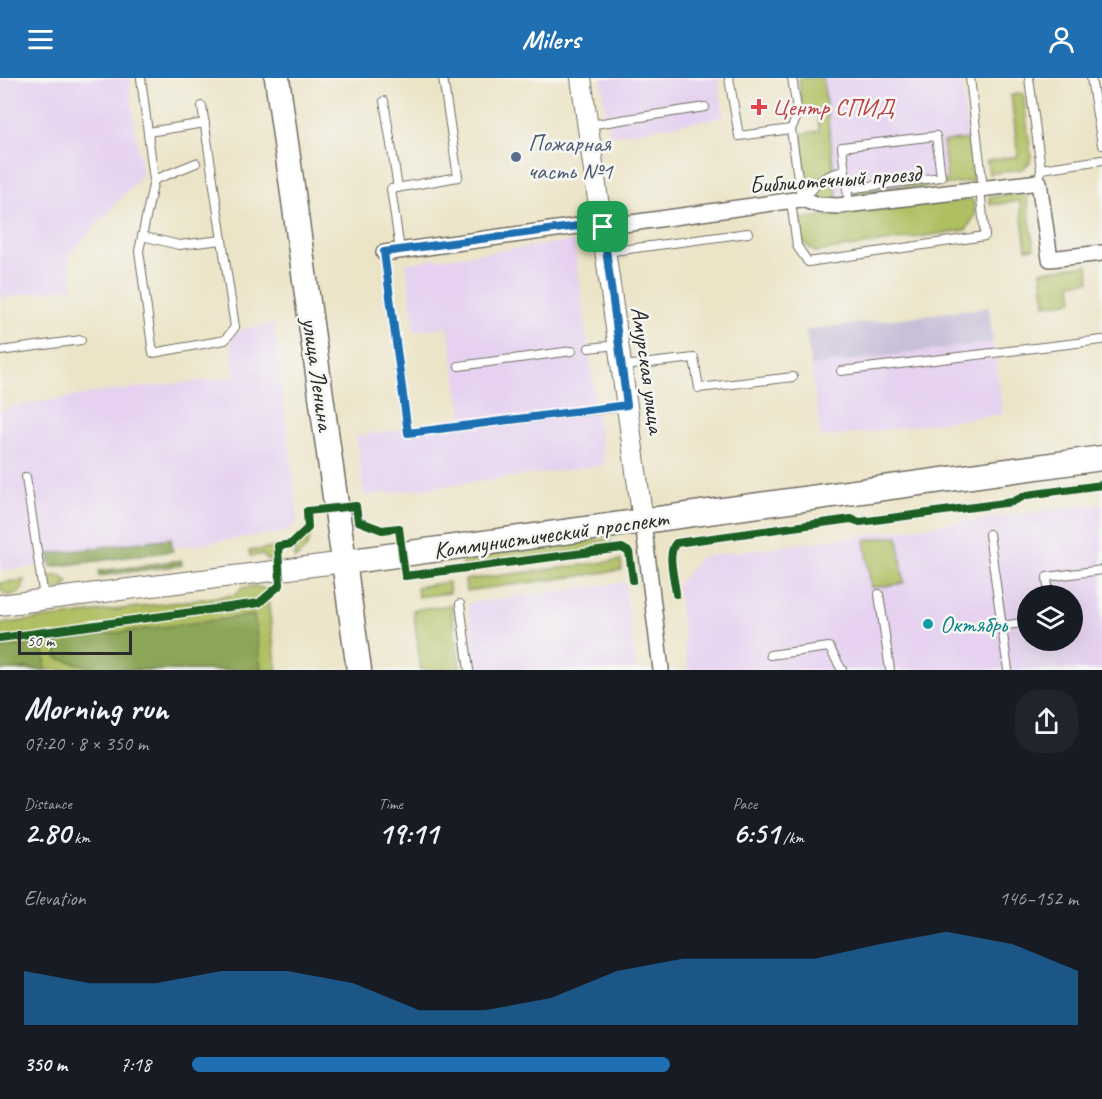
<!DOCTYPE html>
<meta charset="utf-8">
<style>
body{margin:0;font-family:Caveat,sans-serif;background:#20242c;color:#f1f3f6;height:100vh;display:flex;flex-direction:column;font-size:22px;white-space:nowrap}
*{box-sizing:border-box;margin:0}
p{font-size:20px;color:#9ea1a6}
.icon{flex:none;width:33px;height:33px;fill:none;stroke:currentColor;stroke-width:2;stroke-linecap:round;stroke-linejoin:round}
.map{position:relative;height:592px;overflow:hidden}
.drawer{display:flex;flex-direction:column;background:#171b24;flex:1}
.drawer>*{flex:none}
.tools{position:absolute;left:1017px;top:507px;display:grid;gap:12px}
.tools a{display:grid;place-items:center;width:66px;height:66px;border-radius:50%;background:#171b24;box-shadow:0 6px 24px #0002;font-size:30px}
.scale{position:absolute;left:18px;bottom:15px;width:114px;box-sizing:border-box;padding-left:6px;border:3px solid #2b2b2b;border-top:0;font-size:16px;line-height:21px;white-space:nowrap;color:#2b2b2b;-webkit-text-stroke:4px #f6f6f2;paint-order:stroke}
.pin{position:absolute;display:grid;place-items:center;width:51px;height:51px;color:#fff;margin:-26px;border-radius:12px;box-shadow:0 3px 9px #0006}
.round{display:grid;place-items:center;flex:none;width:63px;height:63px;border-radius:24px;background:#20242c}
.overview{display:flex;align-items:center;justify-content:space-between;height:102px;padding:0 24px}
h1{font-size:33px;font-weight:700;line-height:45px}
.metrics{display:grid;grid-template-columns:repeat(3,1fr);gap:9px;height:102px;padding:6px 24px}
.metrics div{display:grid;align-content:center}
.metrics b{font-size:30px;font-weight:700}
.metrics small{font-size:16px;font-weight:400}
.metrics p{font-size:16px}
.chart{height:168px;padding:12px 24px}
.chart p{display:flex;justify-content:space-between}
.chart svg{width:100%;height:108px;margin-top:6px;fill:#1f6fb2;opacity:.7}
ul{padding:0 24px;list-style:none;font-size:20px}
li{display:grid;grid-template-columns:96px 72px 1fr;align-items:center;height:45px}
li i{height:15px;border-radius:8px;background:#1f6fb2}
header{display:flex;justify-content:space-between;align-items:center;height:78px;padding:0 24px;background:#1f6fb2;color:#fff;font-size:27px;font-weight:700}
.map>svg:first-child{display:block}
.built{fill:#e6d2f0;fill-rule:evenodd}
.industrial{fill:#c8bfd8}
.green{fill:#b0bf62;stroke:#6e7546;stroke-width:1.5}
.forest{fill:#8ca658;stroke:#5c6842;stroke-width:1.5}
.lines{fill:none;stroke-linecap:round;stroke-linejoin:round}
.service-casing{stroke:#6f6c62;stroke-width:10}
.minor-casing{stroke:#6f6c62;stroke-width:18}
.tertiary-casing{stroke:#6f6c62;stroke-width:22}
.primary-casing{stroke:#6f6c62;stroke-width:27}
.service{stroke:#fff;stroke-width:8}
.minor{stroke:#fff;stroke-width:15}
.tertiary{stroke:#fff;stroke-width:20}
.primary{stroke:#fff;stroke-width:24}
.cycleway-casing{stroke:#f6f6f2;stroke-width:11}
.cycleway{stroke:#1b5e20;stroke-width:8}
.route-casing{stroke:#fff;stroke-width:12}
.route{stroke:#1f6fb2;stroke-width:8}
.health-dot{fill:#e0444e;stroke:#f6f6f2;stroke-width:2}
.service-dot{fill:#5c6f8a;stroke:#f6f6f2;stroke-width:2}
.culture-dot{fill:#0f9aa8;stroke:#f6f6f2;stroke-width:2}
.labels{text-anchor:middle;stroke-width:5;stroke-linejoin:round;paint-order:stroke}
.health-label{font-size:24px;fill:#be3a42;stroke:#f6f6f2;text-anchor:start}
.service-label{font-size:24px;fill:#4e5e75;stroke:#f6f6f2;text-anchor:start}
.street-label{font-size:24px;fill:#2b2b2b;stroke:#f6f6f2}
.culture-label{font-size:24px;fill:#0d838f;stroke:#f6f6f2;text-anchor:start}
</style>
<header><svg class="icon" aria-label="menu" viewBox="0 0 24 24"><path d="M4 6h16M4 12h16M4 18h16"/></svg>Milers<svg class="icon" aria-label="person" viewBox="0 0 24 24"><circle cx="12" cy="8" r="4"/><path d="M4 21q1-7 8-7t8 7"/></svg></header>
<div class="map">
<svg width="1102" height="592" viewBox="0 0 1102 592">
<rect width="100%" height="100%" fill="#f6f6f2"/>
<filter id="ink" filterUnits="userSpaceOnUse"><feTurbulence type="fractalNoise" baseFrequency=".0167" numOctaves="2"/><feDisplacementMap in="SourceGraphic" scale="12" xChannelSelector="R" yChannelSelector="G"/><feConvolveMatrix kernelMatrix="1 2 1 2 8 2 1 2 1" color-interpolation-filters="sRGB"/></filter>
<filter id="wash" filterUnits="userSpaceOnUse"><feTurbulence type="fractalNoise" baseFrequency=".008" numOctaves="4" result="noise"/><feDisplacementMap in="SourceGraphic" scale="24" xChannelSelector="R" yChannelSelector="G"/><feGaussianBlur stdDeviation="1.35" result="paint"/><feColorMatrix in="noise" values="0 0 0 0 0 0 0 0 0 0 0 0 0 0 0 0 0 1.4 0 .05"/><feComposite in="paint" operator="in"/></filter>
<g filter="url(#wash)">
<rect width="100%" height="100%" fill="#ece4c7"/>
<g class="built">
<path d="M0,0H132L130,12L142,97L69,177L73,210L0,220Z"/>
<path d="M601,0H718L724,39L609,58Z"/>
<path d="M823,0H961L973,103L837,120Z"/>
<path d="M574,163L604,387L364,418L356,358L463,343L448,248L415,253L406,185Z"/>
<path d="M274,246L297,429L298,440L295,448L286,454L0,493V333L14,328L101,314L235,299L231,261L243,251Z"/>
<path d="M993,264L1003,336L821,360L811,288Z"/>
<path d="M1102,425V592H688L677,508L700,479ZM1028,518H1072V562H1028Z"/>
<path d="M625,504L636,592H476L468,525Z"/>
</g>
<path class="industrial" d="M989,229L993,264L811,288L806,252Z"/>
<g class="green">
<path d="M799,0H823L837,120L819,122L805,102L799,56L819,53L817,31L802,32Z"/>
<path d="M1023,15L1031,77L1030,84L1023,91L989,96L987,83L1018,78L1011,17Z"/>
<path d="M968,61L973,103L854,118V114L947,102L943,64Z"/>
<path d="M1026,114L1034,170L1026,171L1020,123L990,127L989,119Z"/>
<path d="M973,121L975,137L966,152L815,174L802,163L798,141Z"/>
<path d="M1088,187L1090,203L1071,205L1073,223L1045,227L1041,193Z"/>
<path d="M311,452C310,466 306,473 295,481C293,467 297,458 311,452Z"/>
<path d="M898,458L904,505L871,510L865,462Z"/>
<path d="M610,460L611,470L463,489L462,480Z"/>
<path d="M274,470L277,473L278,482H268L262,477L250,478L249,473Z"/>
<path d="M621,482L622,492L466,513L465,502Z"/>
<path d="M60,497L68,504L63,512L48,511L45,499Z"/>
<path d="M24,502L23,510L19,515L8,518L0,512V505Z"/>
<path d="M448,504L450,515L418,519L417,509Z"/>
<path d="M254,508L265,511L267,515L277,592H0V546L235,517L241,510Z"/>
<path d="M451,527L460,591L421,592L413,532Z"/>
</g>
<g class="forest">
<path d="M171,460L173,473L51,489L49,476Z"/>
<path d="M181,482L182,487L144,492V487Z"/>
<path d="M142,488V492L99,498V493Z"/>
<path d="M254,537L261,592H101L57,580L55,563Z"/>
<path d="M43,565L46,592L24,590L21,592H0V570Z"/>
</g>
</g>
<g filter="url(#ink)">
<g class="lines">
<g class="service-casing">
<g id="service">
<path d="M141,0L154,102L139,173L153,275L225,262L235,249L202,28"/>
<path d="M729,0L739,58L791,51"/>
<path d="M792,0L798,37L791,51L801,121"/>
<path d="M970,0L983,110"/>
<path d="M1029,0L1041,91L1039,104"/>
<path d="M1091,0L1102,67"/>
<path d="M384,23L398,110"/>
<path d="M589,47L705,29"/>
<path d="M148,54L205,45"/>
<path d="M1041,91L1102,82"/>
<path d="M154,102L196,85"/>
<path d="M847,111L842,69L936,58L941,99L847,111L849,127"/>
<path d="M800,113H811C821,100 829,96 845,93"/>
<path d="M791,123L797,168L808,184L985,158L980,111"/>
<path d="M142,158L179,167L222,162"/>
<path d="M400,172L391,111L458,99L443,0"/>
<path d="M606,174L748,155"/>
<path d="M384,175L408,355L626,328"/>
<path d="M589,270L617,267"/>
<path d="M0,273L81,262"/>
<path d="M459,288L572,273"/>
<path d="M623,288L694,280L699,310L793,299"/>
<path d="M841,293L1102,262"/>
<path d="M26,399L44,520"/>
<path d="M989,456L1008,592"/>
<path d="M879,516L890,592"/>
<path d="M1049,518L1047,499L1102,492"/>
<path d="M460,526L469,592"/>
<path d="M1001,548L1028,544"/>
<path d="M770,577L829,569L842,592"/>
</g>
</g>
<g class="minor-casing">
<g id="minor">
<path d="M384,175L578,148L603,149L801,121L819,127L838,128L1039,104L1050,181L1102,175"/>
<path d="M643,443L661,592"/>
</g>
</g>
<g class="tertiary-casing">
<g id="tertiary">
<path d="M581,0L643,443"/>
<path d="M0,527L345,484"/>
</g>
</g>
<g class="primary-casing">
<g id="primary">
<path d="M277,0L359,592"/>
<path d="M345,484L1102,380"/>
</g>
</g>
<use href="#service" class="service"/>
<use href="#minor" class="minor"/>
<use href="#tertiary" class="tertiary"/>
<use href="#primary" class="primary"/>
<g class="cycleway-casing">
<g id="cycleway">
<path d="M676,516C675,502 666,476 676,465L851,441L860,444L1012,424L1027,417L1102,407"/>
<path d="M0,560L259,525L280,507L278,468L291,466L308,450L307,433L356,428L358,443L382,452L399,450L405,498L622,470L629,474L633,502"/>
</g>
</g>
<use href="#cycleway" class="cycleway"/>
</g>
</g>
<g class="lines" filter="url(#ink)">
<g class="route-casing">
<path id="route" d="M578,148L603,149L627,327L408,355L384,174Z"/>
</g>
<use href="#route" class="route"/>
</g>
<path class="health-dot" d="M756 20h6v6h6v6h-6v6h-6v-6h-6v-6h6z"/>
<circle class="service-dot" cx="516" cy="79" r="6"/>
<circle class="culture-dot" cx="928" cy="546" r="6"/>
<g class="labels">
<g class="health-label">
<text x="772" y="37">Центр СПИД</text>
</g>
<g class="service-label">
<text x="528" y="73">Пожарная<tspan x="528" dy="28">часть №1</tspan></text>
</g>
<g class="street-label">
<text transform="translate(835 101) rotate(-4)" y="8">Библиотечный проезд</text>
<text transform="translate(648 292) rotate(82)" y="8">Амурская улица</text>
<text transform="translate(318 296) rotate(82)" y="8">улица Ленина</text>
<text transform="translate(551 456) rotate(-8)" y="8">Коммунистический проспект</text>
</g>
<g class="culture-label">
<text x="940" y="554">Октябрь</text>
</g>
</g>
</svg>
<div class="tools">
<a><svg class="icon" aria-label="layers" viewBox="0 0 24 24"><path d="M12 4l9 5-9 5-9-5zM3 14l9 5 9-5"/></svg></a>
</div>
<div class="scale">50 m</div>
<div class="pin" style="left:603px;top:149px;background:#1e9e55"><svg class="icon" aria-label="arrive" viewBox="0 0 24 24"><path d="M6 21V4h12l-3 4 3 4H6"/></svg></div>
</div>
<section class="drawer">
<div class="overview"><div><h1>Morning run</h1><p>07:20 · 8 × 350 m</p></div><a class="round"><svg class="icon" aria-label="share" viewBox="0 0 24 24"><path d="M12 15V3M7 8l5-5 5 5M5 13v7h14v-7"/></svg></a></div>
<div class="metrics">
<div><p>Distance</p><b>2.80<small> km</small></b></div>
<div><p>Time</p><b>19:11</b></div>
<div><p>Pace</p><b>6:51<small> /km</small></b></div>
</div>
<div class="chart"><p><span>Elevation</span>146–152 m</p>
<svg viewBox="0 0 160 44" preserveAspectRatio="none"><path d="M0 44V22L10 27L20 27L30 22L40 22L50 27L60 38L70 38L80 33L90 22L100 17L110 17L120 17L130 11L140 6L150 11L160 22V44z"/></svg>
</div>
<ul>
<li><b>350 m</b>7:18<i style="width:54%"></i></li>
</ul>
</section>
